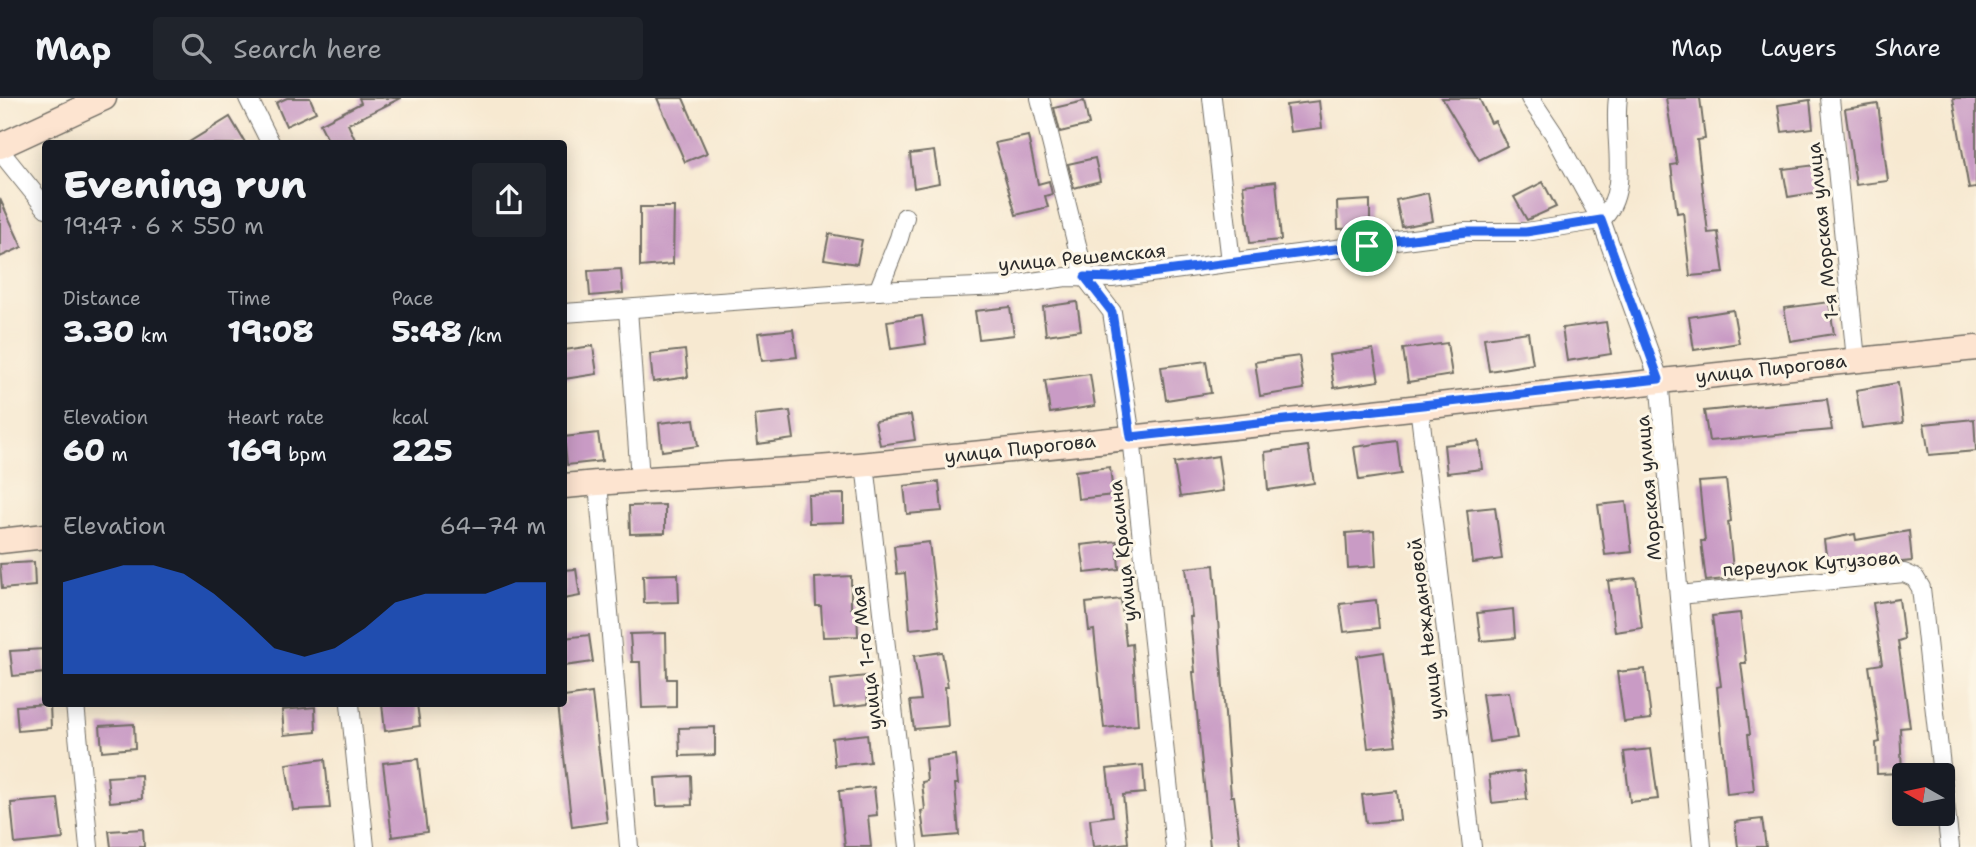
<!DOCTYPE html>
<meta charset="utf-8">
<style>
body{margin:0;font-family:"Shantell Sans",sans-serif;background:#20242c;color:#f1f3f6;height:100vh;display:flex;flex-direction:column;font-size:26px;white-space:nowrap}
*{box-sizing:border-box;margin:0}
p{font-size:23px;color:#9ea1a6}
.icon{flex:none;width:38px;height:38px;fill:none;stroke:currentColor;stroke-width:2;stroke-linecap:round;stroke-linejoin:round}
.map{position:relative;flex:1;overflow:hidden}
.side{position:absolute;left:42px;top:42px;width:525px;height:567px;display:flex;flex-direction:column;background:#171b24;border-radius:7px;box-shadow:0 4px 18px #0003}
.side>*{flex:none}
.needle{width:46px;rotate:279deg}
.tools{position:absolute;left:1892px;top:665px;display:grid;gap:14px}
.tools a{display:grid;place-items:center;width:63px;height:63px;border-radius:7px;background:#171b24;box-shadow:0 4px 18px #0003;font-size:35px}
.pin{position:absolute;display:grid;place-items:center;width:60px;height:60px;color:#fff;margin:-30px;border:4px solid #fff;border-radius:50%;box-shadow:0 2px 7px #0007}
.round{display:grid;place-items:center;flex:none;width:74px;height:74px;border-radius:7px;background:#20242c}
.head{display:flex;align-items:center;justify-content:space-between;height:119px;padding:0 21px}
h1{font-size:38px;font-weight:800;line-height:52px}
.metrics{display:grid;grid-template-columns:repeat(3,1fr);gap:10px;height:119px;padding:7px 21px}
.metrics div{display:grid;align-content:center}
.metrics b{font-size:30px;font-weight:800}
.metrics small{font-size:19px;font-weight:400}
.metrics p{font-size:19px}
.chart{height:196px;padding:14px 21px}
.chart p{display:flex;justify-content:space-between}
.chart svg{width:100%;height:126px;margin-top:7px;fill:#2563eb;opacity:.7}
header{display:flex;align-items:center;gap:42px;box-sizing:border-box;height:98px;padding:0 35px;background:#171b24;border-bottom:2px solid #363941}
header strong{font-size:33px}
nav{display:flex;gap:38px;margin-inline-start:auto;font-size:24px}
.search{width:490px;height:63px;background:#20242c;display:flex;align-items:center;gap:18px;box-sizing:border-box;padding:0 24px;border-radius:7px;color:#9ea1a6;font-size:26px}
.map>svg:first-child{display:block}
.building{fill:#c99bc5}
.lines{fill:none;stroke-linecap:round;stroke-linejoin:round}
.street-casing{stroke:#726e65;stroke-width:20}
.secondary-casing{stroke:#726e65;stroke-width:27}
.street{stroke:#fff;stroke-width:18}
.secondary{stroke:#fde4d0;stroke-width:24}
.route-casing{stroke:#fff;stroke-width:14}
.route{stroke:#2563eb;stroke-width:9}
.labels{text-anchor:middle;stroke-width:6;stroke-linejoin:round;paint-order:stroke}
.street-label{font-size:19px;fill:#2b2b2b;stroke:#fcf5e5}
</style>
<header>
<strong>Map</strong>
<div class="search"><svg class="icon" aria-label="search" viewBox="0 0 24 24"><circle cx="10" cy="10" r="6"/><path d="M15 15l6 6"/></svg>Search here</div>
<nav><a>Map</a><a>Layers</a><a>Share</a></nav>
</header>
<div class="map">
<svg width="1976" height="749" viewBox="0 0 1976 749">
<rect width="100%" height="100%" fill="#fcf5e5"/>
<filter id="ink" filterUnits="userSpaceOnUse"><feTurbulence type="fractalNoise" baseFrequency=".0143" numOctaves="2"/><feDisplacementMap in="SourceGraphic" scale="14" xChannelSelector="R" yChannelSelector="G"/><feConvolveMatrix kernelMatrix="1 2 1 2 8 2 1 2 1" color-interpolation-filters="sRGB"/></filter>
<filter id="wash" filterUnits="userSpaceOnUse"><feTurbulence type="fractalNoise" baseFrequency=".00686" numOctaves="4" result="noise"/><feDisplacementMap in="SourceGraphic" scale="28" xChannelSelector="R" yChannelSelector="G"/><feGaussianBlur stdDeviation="1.57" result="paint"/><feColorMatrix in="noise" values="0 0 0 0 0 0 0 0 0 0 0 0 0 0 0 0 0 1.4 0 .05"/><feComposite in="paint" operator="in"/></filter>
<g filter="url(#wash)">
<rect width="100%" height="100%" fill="#f7e9d1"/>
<g id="blocks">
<g class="building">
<path d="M287,0H310L316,14L286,28L276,5Z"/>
<path d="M359,0H401L348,26L357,46H330L320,26L361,5Z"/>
<path d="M657,0H683L707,55L685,64Z"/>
<path d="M1442,0H1479L1491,25L1495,23L1507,48L1479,62Z"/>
<path d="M1666,0H1700L1705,41L1697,42L1708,135L1718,134L1724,175L1690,178L1683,114L1677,115L1671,67L1677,66Z"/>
<path d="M1953,0H1976V90L1969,91Z"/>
<path d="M1810,2L1813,30L1782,34L1778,7Z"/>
<path d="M1084,3L1089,27L1060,34L1054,10Z"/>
<path d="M1319,3L1322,30L1290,34L1286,7Z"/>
<path d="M1878,6L1888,83L1856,87L1845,11Z"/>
<path d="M230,19L246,46H186Z"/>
<path d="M1028,38L1038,86L1049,83L1052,96L1045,98L1048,109L1016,117L995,45Z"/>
<path d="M934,53L939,85L914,90L910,56Z"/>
<path d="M1095,60L1100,83L1074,90L1068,66Z"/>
<path d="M1816,67L1819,94L1788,99L1783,71Z"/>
<path d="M1276,83L1281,142L1250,145L1243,87Z"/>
<path d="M1543,84L1556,109L1527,122L1514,99Z"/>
<path d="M1428,95L1433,123L1402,129L1396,102Z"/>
<path d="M0,101L22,149L0,159Z"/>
<path d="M1370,102V130L1338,131L1337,104Z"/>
<path d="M640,109H674L673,166L640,169Z"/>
<path d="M829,136L862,142L857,166L824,161Z"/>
<path d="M621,171L623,195L590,198L588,173Z"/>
<path d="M1077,204L1081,232L1046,237L1043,209Z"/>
<path d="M1829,204L1834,236L1790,243L1784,210Z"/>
<path d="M1010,209L1014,237L979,241L975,213Z"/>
<path d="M1733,212L1739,245L1694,252L1689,219Z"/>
<path d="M922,218L926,246L891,251L887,223Z"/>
<path d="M1606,224L1611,256L1567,263L1562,230Z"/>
<path d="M793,231L797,259L762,263L758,235Z"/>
<path d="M1528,234L1533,266L1489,273L1484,240Z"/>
<path d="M1447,245L1452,277L1408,284L1403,251Z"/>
<path d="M593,248L597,276L564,281V252Z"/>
<path d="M1373,251L1379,283L1334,290L1329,257Z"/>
<path d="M685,252L688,279L653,284L650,256Z"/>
<path d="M1299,258L1304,291L1260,298L1255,264Z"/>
<path d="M1206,263L1211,295L1166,302L1161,269Z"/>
<path d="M1090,276L1095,308L1050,315L1045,282Z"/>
<path d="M1898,285L1903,325L1862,330L1856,292Z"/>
<path d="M1827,301L1832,332L1709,343L1704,313Z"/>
<path d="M790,313L794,341L758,346L755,317Z"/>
<path d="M911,317L915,342L880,347L875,323Z"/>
<path d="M694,321L698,348L662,353L659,325Z"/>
<path d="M1974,321L1976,353L1929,357L1924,326Z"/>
<path d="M598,335L602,363L567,367L564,339Z"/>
<path d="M1397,343L1401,376L1359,382L1354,349Z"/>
<path d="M1479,343L1482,371L1447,375L1444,347Z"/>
<path d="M1308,348L1314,385L1268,392L1265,354Z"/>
<path d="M1218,358L1223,393L1180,399L1174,365Z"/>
<path d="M1110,369L1113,397L1078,401L1075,373Z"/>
<path d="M1726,382L1731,423L1728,424L1734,480L1706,483L1701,443H1705L1699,384Z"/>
<path d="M939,384L942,413L907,416L904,388Z"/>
<path d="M844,396V424L809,425L808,397Z"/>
<path d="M1626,404L1632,454L1605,457L1598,407Z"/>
<path d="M665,407V435L630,436L629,408Z"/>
<path d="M1495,409L1502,461L1473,465L1467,412Z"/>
<path d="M1374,433L1376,468L1348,470L1346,435Z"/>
<path d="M1909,433L1912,463L1881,466V463L1828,471L1824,442L1855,436L1856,442Z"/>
<path d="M1117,443L1119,471L1085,475L1081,447Z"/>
<path d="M929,444L939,528L910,531L905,475L897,476L894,448Z"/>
<path d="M34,464L35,488L2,491L0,466Z"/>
<path d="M1214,467L1231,698H1234L1240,747L1223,749H1210L1193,574H1195L1190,519H1192L1186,470Z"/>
<path d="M576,471L580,498L564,501V472Z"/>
<path d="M678,476L679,504L644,505L643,477Z"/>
<path d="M851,478V510H857L858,538L823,539L821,508H816L815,480Z"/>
<path d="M1636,480L1642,530L1615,534L1608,483Z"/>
<path d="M1121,501L1126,547L1132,546L1138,627L1104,630L1094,532L1089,533L1086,505Z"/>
<path d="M1899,501L1904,541L1898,543L1910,629L1900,630L1902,675L1877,676L1876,645L1880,644L1869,568L1882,566L1873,505Z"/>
<path d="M1376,502L1379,530L1344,534L1340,506Z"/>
<path d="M1513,511L1515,540L1481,543L1477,515Z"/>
<path d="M1740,515L1746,565H1741L1750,636H1748L1754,693L1727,696L1717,589L1721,588L1712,518Z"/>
<path d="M666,535L667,581H676V609L642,610L640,564H632L630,536Z"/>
<path d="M589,537L593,564L564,568V540Z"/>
<path d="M44,551L45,575L13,578L10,553Z"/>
<path d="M942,554L948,589H945L948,628L914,631L910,603L921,602L914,558Z"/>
<path d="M1384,554L1396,647L1368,650L1357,558Z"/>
<path d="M1645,571L1651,621L1624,624L1617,574Z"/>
<path d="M866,578L868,606L834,610L830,582Z"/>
<path d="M1509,594L1517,640L1489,644L1482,596Z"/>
<path d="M592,595L607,724L572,729L558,606H564V599Z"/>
<path d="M50,606L51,630L18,633L16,608Z"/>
<path d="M382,606H417L420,628L385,633Z"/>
<path d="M315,609L316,634L284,637L282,612Z"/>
<path d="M134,626L135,650L102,653L100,628Z"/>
<path d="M715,629V657L680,658L679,630Z"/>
<path d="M867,636L870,664L835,668L832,640Z"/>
<path d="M1651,651L1658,701L1630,704L1624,654Z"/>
<path d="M955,657L958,686H955L959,737L925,740L921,713L925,712L922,684L927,683L925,661Z"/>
<path d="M325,661L330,710L293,712L286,666Z"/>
<path d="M418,661L427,734L392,739L383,665Z"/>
<path d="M1143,667L1145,695L1123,697L1128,745L1093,749L1090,721L1113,718L1107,671Z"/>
<path d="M1524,673L1527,701L1492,705L1489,677Z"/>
<path d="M141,677L142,701L110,704L107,679Z"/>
<path d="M691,678L692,707L657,708L655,680Z"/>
<path d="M874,689L877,717L868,718L871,749H845L839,693Z"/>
<path d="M1397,693L1400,722L1366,725L1362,697Z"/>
<path d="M58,701L63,741L15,746L11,705Z"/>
<path d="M1762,721L1766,749H1738L1735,724Z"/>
<path d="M143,731L144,749H111L109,733Z"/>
</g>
</g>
</g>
<g filter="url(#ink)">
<use href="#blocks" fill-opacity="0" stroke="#726e65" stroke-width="2"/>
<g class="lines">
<g class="street-casing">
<g id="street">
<path d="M248,0L271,46"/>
<path d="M1040,0L1085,179L1112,214L1131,339L1175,749"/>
<path d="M1212,0L1231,164"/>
<path d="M1530,0L1554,36L1601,122L1659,281L1702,749"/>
<path d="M1830,0L1856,262"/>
<path d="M0,53L46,110"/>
<path d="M1601,122C1632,93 1612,38 1618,0"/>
<path d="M878,193L899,140L905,119"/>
<path d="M628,211L640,381"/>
<path d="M564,215L875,193L1004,188L1066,179L1112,180L1466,134H1526L1601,122"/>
<path d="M1419,308L1472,749"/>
<path d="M865,366L909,749"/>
<path d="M598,385L629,749"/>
<path d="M1679,497L1904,475L1915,480L1921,490L1942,677"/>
<path d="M75,606L89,749"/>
<path d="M350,606L365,749"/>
<path d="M1942,679L1950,749"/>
</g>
</g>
<g class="secondary-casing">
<g id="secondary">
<path d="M0,48L104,0"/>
<path d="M564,388C665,378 768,375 869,366C1239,331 1607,287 1976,250"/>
<path d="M0,443L46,438"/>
</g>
</g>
<use href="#street" class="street"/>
<use href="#secondary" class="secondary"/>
</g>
</g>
<g class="lines" filter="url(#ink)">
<g class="route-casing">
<path id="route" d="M1601,122L1659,281L1131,339L1112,214L1085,179L1112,180L1466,134H1526Z"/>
</g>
<use href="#route" class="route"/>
</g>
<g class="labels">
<g class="street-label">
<text transform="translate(1822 133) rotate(-96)" y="7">1-я Морская улица</text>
<text transform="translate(1082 159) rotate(-5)" y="7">улица Решемская</text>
<text transform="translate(1771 270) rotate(-6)" y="7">улица Пирогова</text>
<text transform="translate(1020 350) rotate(-6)" y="7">улица Пирогова</text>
<text transform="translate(1648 390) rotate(-95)" y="7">Морская улица</text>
<text transform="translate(1122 453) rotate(-96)" y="7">улица Красина</text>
<text transform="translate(1811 465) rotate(-4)" y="7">переулок Кутузова</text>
<text transform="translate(1425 531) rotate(-97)" y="7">улица Неждановой</text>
<text transform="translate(866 560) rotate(-97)" y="7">улица 1-го Мая</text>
</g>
</g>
</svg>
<div class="tools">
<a><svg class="needle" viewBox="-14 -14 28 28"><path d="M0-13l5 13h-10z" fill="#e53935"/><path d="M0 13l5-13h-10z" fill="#9ea1a6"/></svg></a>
</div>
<div class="pin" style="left:1367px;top:148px;background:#1e9e55"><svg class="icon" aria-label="arrive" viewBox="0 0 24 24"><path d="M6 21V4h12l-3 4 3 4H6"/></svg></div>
<section class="side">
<div class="head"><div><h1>Evening run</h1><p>19:47 · 6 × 550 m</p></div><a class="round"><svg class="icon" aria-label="share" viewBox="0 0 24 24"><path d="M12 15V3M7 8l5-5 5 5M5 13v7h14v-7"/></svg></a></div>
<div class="metrics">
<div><p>Distance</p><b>3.30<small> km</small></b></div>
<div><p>Time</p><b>19:08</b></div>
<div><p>Pace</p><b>5:48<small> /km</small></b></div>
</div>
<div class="metrics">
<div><p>Elevation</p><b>60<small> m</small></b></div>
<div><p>Heart rate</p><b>169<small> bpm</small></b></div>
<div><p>kcal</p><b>225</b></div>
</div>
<div class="chart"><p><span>Elevation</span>64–74 m</p>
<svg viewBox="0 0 160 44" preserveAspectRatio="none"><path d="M0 44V12L10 9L20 6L30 6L40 9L50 16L60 25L70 35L80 38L90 35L100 28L110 19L120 16L130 16L140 16L150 12L160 12V44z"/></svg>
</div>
</section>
</div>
